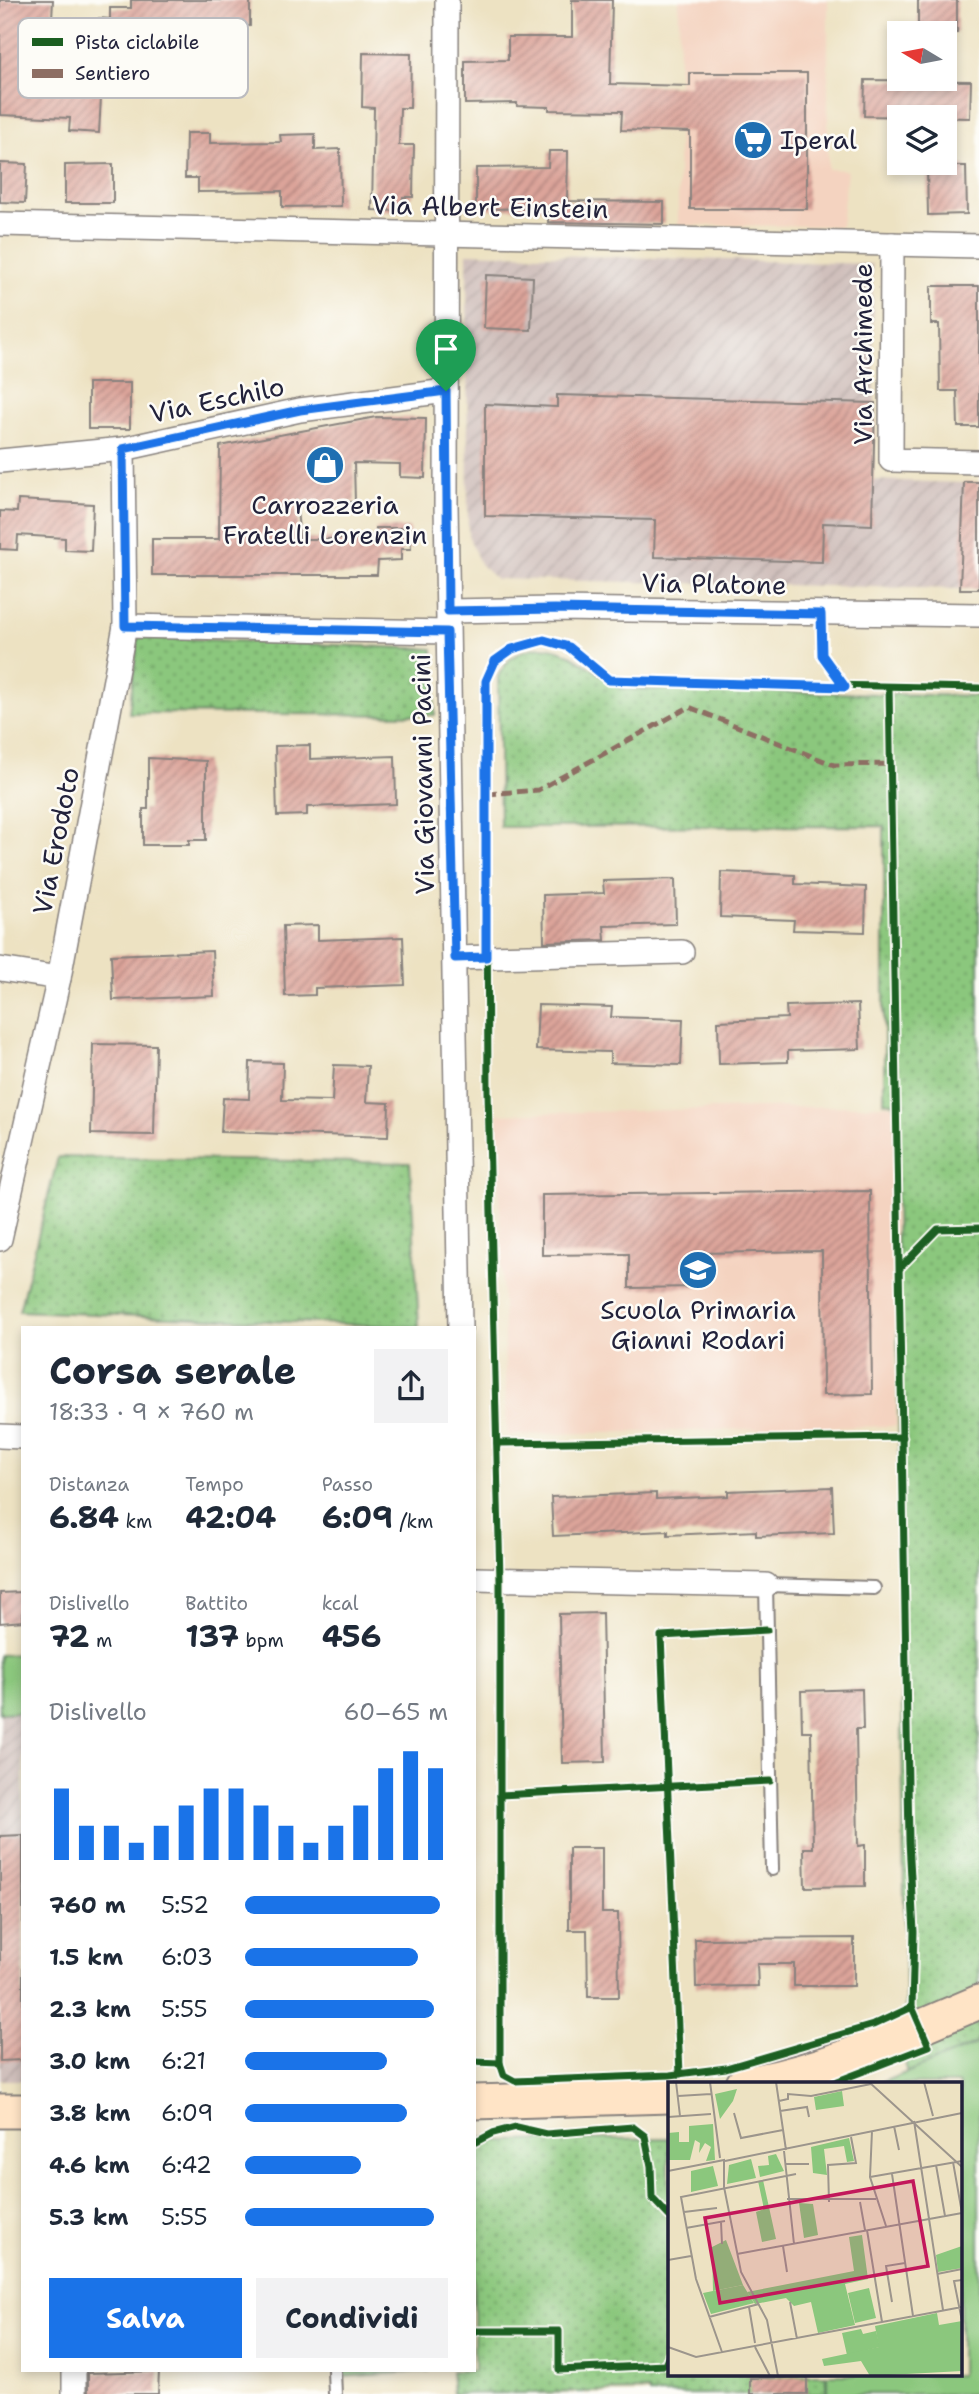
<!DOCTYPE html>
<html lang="it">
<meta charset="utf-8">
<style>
body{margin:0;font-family:"Shantell Sans",sans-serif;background:#f2f2f3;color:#1f2937;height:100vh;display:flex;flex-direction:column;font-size:26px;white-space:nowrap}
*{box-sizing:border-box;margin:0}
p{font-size:23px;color:#747a83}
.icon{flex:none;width:38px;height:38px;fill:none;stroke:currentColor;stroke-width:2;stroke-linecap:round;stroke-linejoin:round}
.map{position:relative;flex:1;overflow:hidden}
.sheet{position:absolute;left:21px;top:1326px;width:455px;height:1046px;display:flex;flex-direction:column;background:#fff;border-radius:0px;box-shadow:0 4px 10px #0003}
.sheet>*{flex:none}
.needle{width:46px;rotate:280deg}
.controls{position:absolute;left:887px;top:21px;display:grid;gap:14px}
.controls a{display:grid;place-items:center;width:70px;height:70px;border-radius:0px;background:#fff;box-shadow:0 4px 10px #0003;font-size:35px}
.pin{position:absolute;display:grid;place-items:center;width:60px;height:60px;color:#fff;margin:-72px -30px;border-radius:50% 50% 50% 0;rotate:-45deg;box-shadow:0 0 7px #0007}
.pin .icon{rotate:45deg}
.round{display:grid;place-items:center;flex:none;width:74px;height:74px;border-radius:0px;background:#f2f2f3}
.overview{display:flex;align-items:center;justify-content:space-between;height:119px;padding:0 28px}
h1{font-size:38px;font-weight:700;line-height:52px}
.figures{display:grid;grid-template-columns:repeat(3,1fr);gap:10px;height:119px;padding:7px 28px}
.figures div{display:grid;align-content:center}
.figures b{font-size:30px;font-weight:700}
.figures small{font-size:19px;font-weight:400}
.figures p{font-size:19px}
.chart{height:196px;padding:14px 28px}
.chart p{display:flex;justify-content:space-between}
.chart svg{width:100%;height:126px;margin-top:7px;stroke:#1a73e8;stroke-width:6}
.button{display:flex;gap:14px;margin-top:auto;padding:14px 28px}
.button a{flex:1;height:80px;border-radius:0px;background:#1a73e8;color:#fff;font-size:28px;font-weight:700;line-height:80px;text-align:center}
.button a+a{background:#f2f2f3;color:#1f2937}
ul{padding:0 28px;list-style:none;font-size:23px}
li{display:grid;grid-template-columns:112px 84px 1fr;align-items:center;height:52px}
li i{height:18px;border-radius:9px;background:#1a73e8}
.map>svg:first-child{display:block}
.built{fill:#f4d3c0}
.industrial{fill:url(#industrial-furrows)}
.green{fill:#8bc77d;stroke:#56745c;stroke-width:2}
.park{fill:url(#park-dots);stroke:#56745c;stroke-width:2}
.building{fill:url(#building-hatch)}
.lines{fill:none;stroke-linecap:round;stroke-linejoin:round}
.lane-casing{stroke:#88827e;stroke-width:16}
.street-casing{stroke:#88827e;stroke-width:26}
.secondary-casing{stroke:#88827e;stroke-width:37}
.lane{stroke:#fff;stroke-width:12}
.street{stroke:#fff;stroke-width:23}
.secondary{stroke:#ffe4c6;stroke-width:33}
.quiet{stroke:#8d6e63;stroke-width:5;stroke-dasharray:10 5;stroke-linecap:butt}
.cycleway-casing{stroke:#fdfcf7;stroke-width:11}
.cycleway{stroke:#1b5e20;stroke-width:7}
.route-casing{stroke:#fff;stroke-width:14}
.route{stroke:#1a73e8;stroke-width:9}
.labels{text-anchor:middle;stroke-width:5;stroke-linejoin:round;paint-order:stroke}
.poi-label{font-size:26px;fill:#22223b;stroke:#fdfcf7}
.street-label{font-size:26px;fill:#22223b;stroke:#fdfcf7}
.inset-road{fill:none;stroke:#9c958c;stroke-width:2}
.view{fill:#c2185b;fill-opacity:0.15;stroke:#c2185b;stroke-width:3.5}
.inset-edge{fill:none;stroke:#22223b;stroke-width:3.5}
.key{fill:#fdfcf7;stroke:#bbbbbf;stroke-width:2}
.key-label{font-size:19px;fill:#22223b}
</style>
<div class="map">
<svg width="979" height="2394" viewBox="0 0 979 2394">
<defs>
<pattern id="industrial-furrows" width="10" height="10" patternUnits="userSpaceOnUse" patternTransform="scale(1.75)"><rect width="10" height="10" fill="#d0c0bc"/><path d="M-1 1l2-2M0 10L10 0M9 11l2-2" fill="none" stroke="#b2a5a2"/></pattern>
<pattern id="park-dots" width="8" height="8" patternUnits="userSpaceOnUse" patternTransform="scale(1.75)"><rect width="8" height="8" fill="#8bc77d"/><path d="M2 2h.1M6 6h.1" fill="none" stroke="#71a168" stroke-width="1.8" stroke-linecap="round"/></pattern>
<pattern id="building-hatch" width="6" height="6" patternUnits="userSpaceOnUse" patternTransform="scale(1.75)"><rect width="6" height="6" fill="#dca49a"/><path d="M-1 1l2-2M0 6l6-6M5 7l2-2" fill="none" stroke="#b2857f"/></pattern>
</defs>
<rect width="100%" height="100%" fill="#fdfcf7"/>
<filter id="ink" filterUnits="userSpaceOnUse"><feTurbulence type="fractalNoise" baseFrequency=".0143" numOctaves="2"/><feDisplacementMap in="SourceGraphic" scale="14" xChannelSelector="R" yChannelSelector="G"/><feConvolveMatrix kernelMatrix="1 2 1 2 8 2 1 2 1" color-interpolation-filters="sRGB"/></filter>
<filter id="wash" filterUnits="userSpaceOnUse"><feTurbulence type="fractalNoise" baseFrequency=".00686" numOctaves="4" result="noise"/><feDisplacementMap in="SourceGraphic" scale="28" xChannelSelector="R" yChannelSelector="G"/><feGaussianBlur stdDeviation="1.57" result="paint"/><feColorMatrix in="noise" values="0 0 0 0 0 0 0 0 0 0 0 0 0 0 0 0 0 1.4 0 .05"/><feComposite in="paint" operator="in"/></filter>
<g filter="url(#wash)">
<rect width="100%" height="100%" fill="#ede2c2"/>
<g class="built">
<path d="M679,0H828V169L847,170L841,226L678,225Z"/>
<path d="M893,1105L896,1426L507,1435L497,1114Z"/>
</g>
<g class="industrial">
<path d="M467,253L872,264L875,403L873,480L964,483L960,589L496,579L480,564L468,535Z"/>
<path d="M23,1712V2080H0V1713Z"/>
</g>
<g class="green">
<path d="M23,1654V1712L0,1713V1655Z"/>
<path d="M979,2043V2394H828V2375H960V2084H878Z"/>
</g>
<g class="park">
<path d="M138,637L433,649L435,715L129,713Z"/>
<path d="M542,647C577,649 595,677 625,689L979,696V2042L906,2073L895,1103L884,1102V826L500,827L498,677C507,657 521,649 542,647Z"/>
<path d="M58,1157L410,1163L419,1327L19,1311Z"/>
<path d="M474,2136L498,2141L669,2138V2375H826V2394H649L648,2391L453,2394L451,2371H474Z"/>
<path d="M340,2371H430L340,2377Z"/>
</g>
<g id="blocks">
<g class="building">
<path d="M0,0H53L50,58L103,61L99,133L69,131L70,118L0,115Z"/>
<path d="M131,0H250V26L150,27L149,56L99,55V18L110,19V8H131Z"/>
<path d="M572,0H612L610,84L690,86V73H807V209H690V132L621,130L622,111L549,110V107L517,106V103L465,104V61L508,60V37H572Z"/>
<rect x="918" y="0" width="39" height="33"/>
<path d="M363,53L411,54L410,108H400L399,145H414L413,197H403L402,211L372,210L374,108L362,107Z"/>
<path d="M865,80L971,81L970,118L864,116Z"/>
<path d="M186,133H210V143L281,142L280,135L315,134V150L340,149L341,206L282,207V191L198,192V178H185Z"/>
<path d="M549,151H568L567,201L664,202V224L548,222V208L476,209V168L548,167Z"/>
<path d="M0,163L27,164L25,203L0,202Z"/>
<path d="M113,164V203H65V165Z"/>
<path d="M927,166H966L967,214L928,215Z"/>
<path d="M486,275L533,277L531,330L484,328Z"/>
<path d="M931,286H979V427H958L957,391H940L939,324H931Z"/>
<rect x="88" y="383" width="42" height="46"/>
<path d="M557,395L875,403L872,525L823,523L822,562L654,557L655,520L485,516V404L557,407Z"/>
<path d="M376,417L426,418L425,478L400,477V464L354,463L355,502L296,501L300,539H376V528H410L411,549H401V560L378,561L377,575H152V539H219L220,446Z"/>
<path d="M964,482H979V589H960Z"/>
<path d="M18,500L93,504L91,551L65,550V538L18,535L17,550L0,549V511L17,512Z"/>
<path d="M310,745V759L395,756L396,804L307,807V815L277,816L275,746Z"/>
<path d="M148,758L206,761V840H189V845H143V809H148Z"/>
<path d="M721,872L795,875V884L866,887L865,932L793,930L794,920L720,917Z"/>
<path d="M675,879L676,924L604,926L605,940L544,942L543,895L604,893L603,881Z"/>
<path d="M318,925V940L403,937L405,985L315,988V995L285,996L283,926Z"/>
<path d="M212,951L214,996L113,1000L111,955Z"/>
<path d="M858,1004L860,1049L788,1051V1062L719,1064L718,1021L787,1018L786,1006Z"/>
<path d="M538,1005L612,1007L611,1017L683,1019L681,1065L610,1063V1052L536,1050Z"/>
<path d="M93,1044L156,1045L154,1135L91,1134Z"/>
<path d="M250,1062L283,1063L282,1100L332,1101L334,1065L368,1066L366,1102L389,1103L388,1137L221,1132L223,1098L249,1099Z"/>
<path d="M870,1191L872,1394L823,1395L822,1251L698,1253V1287L629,1288V1254L542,1255V1195Z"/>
<path d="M832,1487L834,1533L756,1536V1531L668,1535V1531L553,1536L551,1497L656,1493V1499L728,1496V1491Z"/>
<path d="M23,1592V1621L0,1623V1593Z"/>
<path d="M602,1613L605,1762L562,1763L559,1614Z"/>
<path d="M862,1689L863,1729H856L858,1846L865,1845V1886L805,1887L804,1848H813L811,1731H802L801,1691Z"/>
<path d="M23,1835V2060L0,2061V1836Z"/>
<path d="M569,1848H602V1913H618L619,1997H588L587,1930H569Z"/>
<path d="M854,1938V1986H794V1964H757L758,1986L696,1987L695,1939Z"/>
<path d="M159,2371L158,2394H88V2373Z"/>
<path d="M807,2377V2394H750V2378Z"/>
</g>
</g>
</g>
<g filter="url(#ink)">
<use href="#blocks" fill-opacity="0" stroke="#88827e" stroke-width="2"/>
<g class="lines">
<g class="lane-casing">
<g id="lane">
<path d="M772,1869L766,1585L874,1588"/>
<path d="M334,2371L335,2394"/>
</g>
</g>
<g class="street-casing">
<g id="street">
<path d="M447,0L446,504L460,1328"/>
<path d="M0,224L979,246"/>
<path d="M892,244L891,460L979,462"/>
<path d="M0,461L123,449L300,410L446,391"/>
<path d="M448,611L555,609L979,615"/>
<path d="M125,626L447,632"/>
<path d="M455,958L682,952"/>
<path d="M0,969L59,978"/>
<path d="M0,1239L59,978L125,626L123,449"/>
<path d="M0,1436L23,1437"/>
<path d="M474,1579L766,1585"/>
<path d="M74,2394V2371"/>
</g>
</g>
<g class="secondary-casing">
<g id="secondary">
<path d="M743,2084C825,2071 903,2034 979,2002"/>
<path d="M474,2102L669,2096"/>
<path d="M0,2111H23"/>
</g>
</g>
<use href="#lane" class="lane"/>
<use href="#street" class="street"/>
<use href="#secondary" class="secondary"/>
<path class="quiet" d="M487,794L538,790L689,707L834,765L893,764"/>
<g class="cycleway-casing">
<g id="cycleway">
<path d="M900,1268L938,1229L979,1228"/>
<path d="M497,1443L903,1437"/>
<path d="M500,1795L770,1781"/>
<path d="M474,2062L500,2063L504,2075L515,2081L670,2075L726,2068L873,2025L912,2007L914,1932L909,1841L889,687"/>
<path d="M500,2063V1580L488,1091L486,681C495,662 503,653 524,645C572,625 583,676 620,681L979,688"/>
<path d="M680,2074L661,1636L767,1630"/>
<path d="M830,2084L929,2046L912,2007"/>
<path d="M474,2143L493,2133L516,2127L546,2134L633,2127L645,2136L651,2166L652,2198L669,2216"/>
<path d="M474,2331H559V2370L665,2365L669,2355"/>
</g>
</g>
<use href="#cycleway" class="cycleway"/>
</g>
</g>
<g class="lines" filter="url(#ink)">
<g class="route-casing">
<path id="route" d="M446,391L448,611L555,609L821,614L822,655L845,687L609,680L569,647L544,640L512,649L495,661L486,681V957L455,958L447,632L125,626L123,449L300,410Z"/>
</g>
<use href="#route" class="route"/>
</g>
<defs>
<g id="supermarket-disc" transform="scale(2.0125)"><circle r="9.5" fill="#1f6fb2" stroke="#fdfcf7"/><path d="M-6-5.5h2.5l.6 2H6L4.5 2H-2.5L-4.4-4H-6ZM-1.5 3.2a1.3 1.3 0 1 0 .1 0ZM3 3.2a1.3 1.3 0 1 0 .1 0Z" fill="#fff"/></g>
<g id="shop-disc" transform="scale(2.0125)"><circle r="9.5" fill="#1f6fb2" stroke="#fdfcf7"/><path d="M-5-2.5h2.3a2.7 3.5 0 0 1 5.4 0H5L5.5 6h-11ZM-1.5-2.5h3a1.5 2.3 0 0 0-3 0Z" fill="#fff"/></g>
<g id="school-disc" transform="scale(2.0125)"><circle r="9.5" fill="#1f6fb2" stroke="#fdfcf7"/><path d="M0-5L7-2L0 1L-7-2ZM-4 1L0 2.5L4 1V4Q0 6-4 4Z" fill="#fff"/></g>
</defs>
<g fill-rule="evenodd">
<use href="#supermarket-disc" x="753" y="140"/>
<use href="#shop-disc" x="325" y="465"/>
<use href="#school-disc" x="698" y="1270"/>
</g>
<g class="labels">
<g class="poi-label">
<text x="780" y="149" text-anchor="start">Iperal</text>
<text x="325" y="514">Carrozzeria<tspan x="325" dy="30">Fratelli Lorenzin</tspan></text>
<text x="698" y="1319">Scuola Primaria<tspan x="698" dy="30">Gianni Rodari</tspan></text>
</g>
<g class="street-label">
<text transform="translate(490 207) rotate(1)" y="9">Via Albert Einstein</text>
<text transform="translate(863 354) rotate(-90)" y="9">Via Archimede</text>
<text transform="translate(217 400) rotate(-12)" y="9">Via Eschilo</text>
<text transform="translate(714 584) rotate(1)" y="9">Via Platone</text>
<text transform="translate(423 774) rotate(-91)" y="9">Via Giovanni Pacini</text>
<text transform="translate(56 841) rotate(-79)" y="9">Via Erodoto</text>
</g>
</g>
<g transform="translate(668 2082)">
<rect width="294" height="294" fill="#ede2c2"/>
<path d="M174,9L176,24L148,28L146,15ZM181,56L186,79L179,80L176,64L156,67L159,93L145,91L143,65ZM108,72L116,89L92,95L90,84L101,83L100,74ZM83,77L88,96L59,102L61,83ZM45,84L50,104L23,110V89ZM95,98L108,157L94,160L88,130L96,127L90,99ZM294,164V186L270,190L268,173ZM75,203L86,221L43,232L35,211ZM201,206L208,236L187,241L180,211Z" fill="#8bc77d"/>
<path d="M193,247L195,252L208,249L212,265L179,273L174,251Z" fill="#8bc77d"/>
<path d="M69,7L65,19L52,37L47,12ZM45,42L47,78L38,79L43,65L37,61L31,71L32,61L27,58L22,78H0V51L11,50V60H21V44ZM131,121L145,122L150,153L136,156ZM194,153L200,197L177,202L187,243L150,251L143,220L126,224L118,216L87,222L79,210L186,189L181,155ZM58,158L75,203L45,209L44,165ZM269,231L271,243L294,239V289L202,294L193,279L156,284L154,277L211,265L207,244Z" fill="#8bc77d"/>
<path class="inset-road" d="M8,0L12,34M42,0L52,76M108,0L118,68M201,0L294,85M256,0L265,34M10,14L43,12M111,19L120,17V12L143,14L203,2M112,29L139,25L141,35M66,31L73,56L115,48M0,35L43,32M246,39L275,228M226,44L231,68M204,49L202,95L218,144M116,69L126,162M57,79L294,31M285,80L294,131M117,82H141M268,83L277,134M0,89L56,78V105L73,190L99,238L110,294M224,92L245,234M202,95L294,79M119,117H208M161,120L160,83L188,81L183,55M192,120L197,148M16,130L49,126M53,140L54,162M18,146L57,139M199,148L214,240M115,164L119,190M69,172L294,131M0,178L23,174M269,192L294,187M122,220L129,257M224,220L218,184L237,181M81,225L87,261M41,235L91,222M294,239L286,199L294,198M0,265L28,275L294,225M87,265L102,294M54,270L28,197L13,115L128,92"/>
<path class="view" d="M245,99L260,184L52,221L37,136Z"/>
<rect width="294" height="294" class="inset-edge"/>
</g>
<rect x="18" y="18" width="230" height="80" rx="10" class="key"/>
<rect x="32" y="38" width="31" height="8" fill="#1b5e20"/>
<rect x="32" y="69" width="31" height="9" fill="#8d6e63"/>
<g class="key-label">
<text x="75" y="49">Pista ciclabile</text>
<text x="75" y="80">Sentiero</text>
</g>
</svg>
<div class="controls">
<a><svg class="needle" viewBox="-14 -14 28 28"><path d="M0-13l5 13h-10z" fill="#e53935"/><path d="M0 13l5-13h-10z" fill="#747a83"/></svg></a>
<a><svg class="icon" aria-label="layers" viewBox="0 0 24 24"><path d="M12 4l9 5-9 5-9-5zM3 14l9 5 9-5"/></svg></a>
</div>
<div class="pin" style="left:446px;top:391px;background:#1e9e55"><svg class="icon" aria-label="arrive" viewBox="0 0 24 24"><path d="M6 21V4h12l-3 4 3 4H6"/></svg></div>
<section class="sheet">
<div class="overview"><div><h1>Corsa serale</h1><p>18:33 · 9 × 760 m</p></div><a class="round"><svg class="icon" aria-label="share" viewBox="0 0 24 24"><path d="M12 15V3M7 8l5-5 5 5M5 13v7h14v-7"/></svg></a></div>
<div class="figures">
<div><p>Distanza</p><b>6.84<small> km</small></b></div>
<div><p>Tempo</p><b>42:04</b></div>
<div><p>Passo</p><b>6:09<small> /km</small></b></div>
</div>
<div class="figures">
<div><p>Dislivello</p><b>72<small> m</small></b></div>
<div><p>Battito</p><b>137<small> bpm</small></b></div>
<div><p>kcal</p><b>456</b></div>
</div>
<div class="chart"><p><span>Dislivello</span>60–65 m</p>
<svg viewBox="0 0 160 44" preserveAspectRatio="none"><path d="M5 44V19M15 44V32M25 44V32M35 44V38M45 44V32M55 44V25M65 44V19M75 44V19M85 44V25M95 44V32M105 44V38M115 44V32M125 44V25M135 44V12M145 44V6M155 44V12"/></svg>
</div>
<ul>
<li><b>760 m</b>5:52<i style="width:96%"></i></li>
<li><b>1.5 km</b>6:03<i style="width:85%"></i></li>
<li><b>2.3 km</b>5:55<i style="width:93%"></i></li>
<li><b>3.0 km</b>6:21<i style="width:70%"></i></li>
<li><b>3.8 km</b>6:09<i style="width:80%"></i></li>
<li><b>4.6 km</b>6:42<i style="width:57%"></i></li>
<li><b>5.3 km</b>5:55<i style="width:93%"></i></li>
</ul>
<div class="button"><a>Salva</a><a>Condividi</a></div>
</section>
</div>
